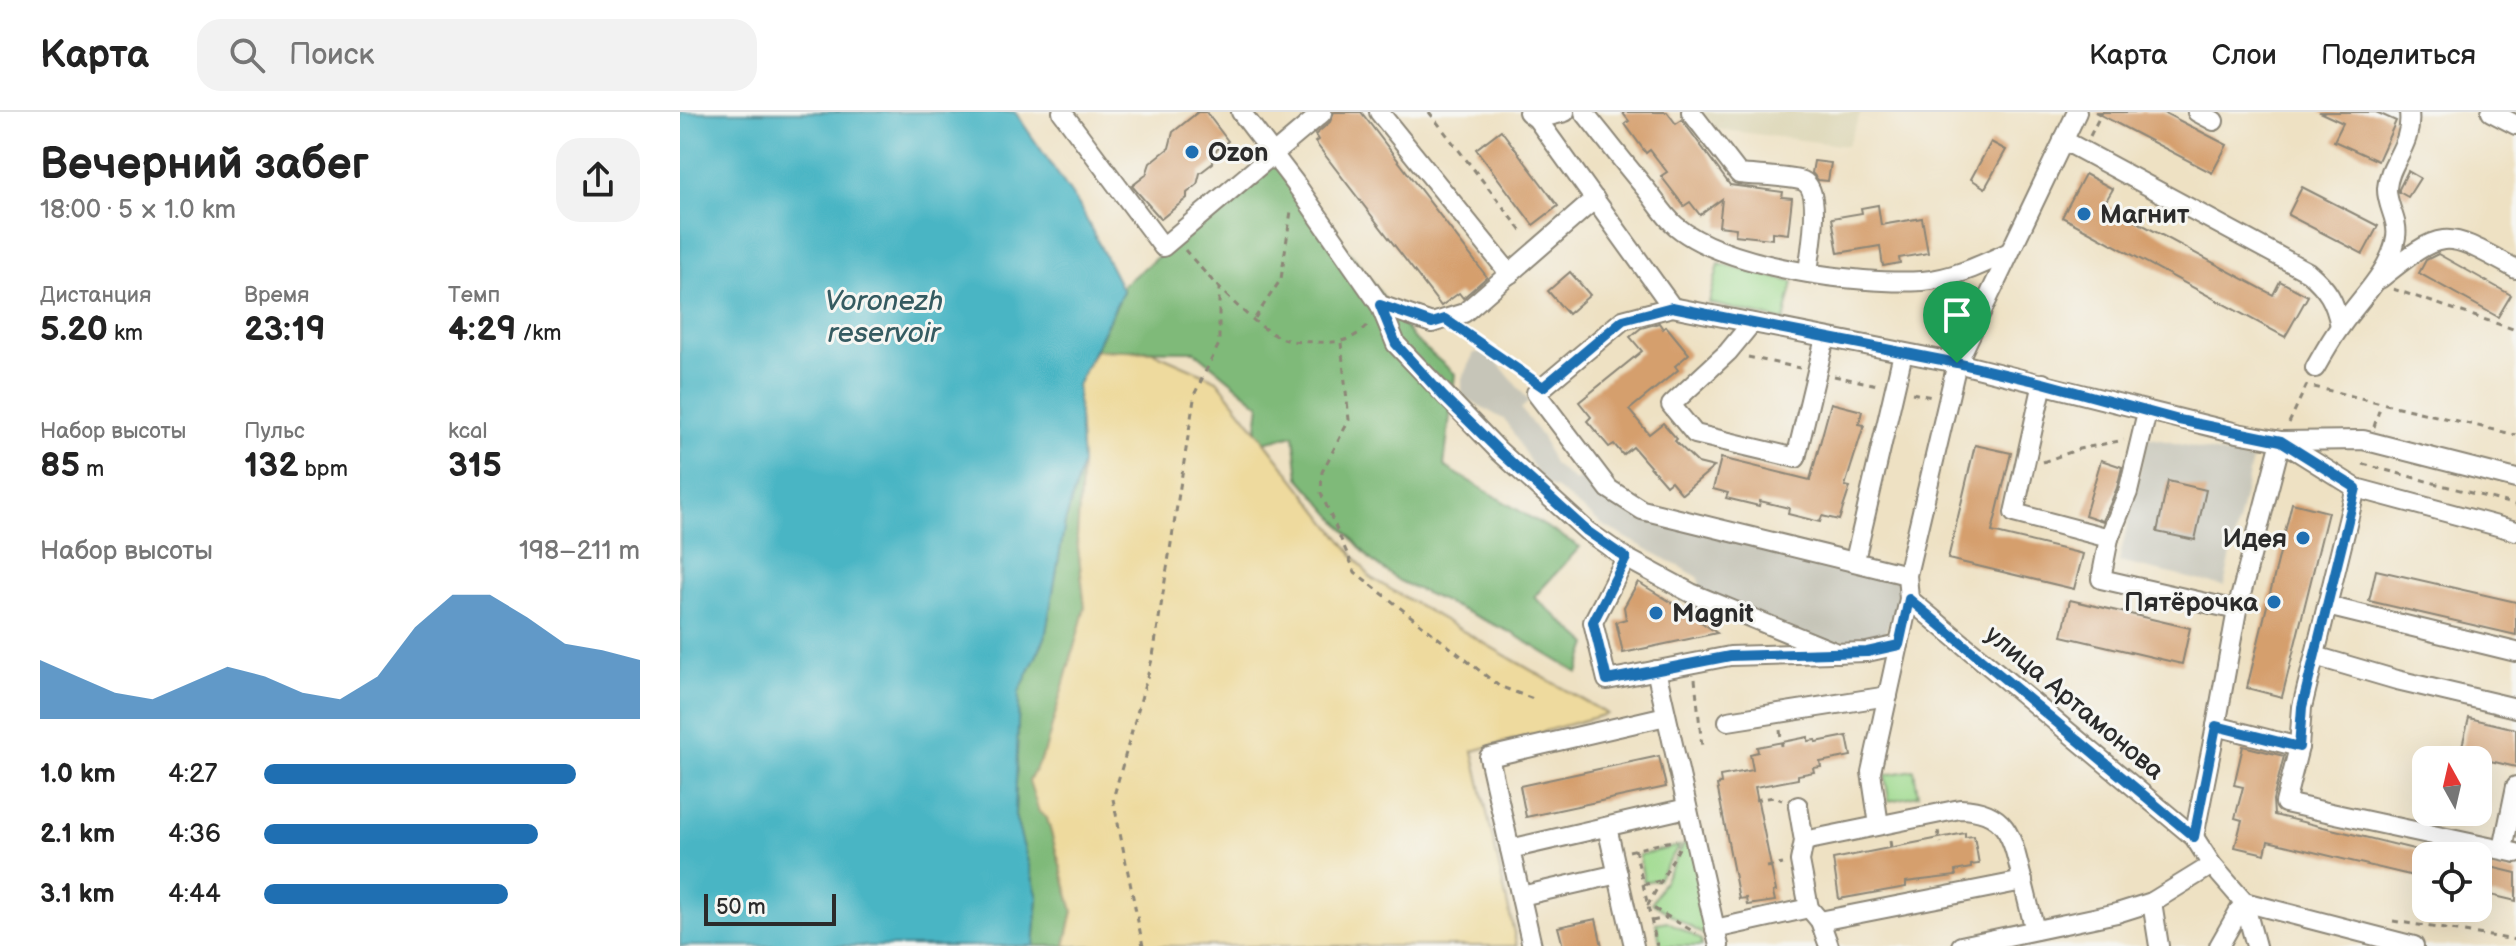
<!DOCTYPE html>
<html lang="ru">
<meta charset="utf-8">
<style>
body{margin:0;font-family:"Balsamiq Sans",sans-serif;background:#f2f2f2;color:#222;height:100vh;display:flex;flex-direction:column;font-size:30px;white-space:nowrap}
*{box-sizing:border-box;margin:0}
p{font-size:26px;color:#767676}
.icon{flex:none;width:44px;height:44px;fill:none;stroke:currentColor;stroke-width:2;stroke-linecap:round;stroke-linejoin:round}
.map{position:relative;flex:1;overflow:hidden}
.sheet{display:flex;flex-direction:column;background:#fff;width:680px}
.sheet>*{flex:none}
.needle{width:52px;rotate:352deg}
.fabs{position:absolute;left:1732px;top:634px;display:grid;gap:16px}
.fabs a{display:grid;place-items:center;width:80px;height:80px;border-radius:16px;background:#fff;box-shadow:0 8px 32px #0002;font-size:40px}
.scale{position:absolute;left:24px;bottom:20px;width:132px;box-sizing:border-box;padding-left:8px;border:4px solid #2b2b2b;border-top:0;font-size:22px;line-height:28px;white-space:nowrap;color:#2b2b2b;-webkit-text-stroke:6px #f6f6f2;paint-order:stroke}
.pin{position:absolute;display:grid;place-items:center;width:68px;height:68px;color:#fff;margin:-82px -34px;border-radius:50% 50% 50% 0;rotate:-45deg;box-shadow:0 0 8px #0007}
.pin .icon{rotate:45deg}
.round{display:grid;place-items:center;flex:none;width:84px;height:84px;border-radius:24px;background:#f2f2f2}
.headline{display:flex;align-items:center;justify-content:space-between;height:136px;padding:0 40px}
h1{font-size:44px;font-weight:700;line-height:60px}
.metrics{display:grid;grid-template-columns:repeat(3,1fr);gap:12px;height:136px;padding:8px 40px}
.metrics div{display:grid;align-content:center}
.metrics b{font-size:34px;font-weight:700}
.metrics small{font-size:22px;font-weight:400}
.metrics p{font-size:22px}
.chart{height:224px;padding:16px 40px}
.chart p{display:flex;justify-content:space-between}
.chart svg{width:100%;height:144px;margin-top:8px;fill:#1f6fb2;opacity:.7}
ul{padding:0 40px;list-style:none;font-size:26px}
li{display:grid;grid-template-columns:128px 96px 1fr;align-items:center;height:60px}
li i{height:20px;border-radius:10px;background:#1f6fb2}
header{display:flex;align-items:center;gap:48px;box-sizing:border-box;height:112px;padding:0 40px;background:#fff;border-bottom:2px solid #e0e0e0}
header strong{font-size:38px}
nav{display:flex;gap:44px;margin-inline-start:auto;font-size:28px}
.search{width:560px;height:72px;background:#f2f2f2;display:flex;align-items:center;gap:20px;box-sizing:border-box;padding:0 28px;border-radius:24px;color:#767676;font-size:30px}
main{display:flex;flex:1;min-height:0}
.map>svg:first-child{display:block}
.built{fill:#dcd5b4}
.industrial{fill:#c6c5b8}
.green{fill:#9fda8e;stroke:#65825c;stroke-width:2}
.forest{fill:#7fba79;stroke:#557252;stroke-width:2}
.sand{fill:#eeda9e;stroke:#8c8264;stroke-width:2}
.water{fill:#48b5c4;stroke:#3a7078;stroke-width:2}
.building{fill:#d59f6d}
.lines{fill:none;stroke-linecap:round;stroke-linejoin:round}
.minor-casing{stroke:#8c8677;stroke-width:22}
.path{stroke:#8c8677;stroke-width:3;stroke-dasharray:6 6;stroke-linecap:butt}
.minor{stroke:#fff;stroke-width:18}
.route-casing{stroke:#fff;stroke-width:16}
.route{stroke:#1f6fb2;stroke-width:10}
.poi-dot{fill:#1f6fb2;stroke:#f6f6f2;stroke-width:3}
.labels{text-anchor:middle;stroke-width:6;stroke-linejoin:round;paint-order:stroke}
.poi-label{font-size:26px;font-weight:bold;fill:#2b2b2b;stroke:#f6f6f2;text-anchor:start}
.street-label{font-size:26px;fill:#2b2b2b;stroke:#f6f6f2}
.water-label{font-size:28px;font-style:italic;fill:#355b61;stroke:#f6f6f2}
</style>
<header>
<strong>Карта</strong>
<div class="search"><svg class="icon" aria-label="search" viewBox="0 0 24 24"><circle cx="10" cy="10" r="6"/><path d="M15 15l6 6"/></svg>Поиск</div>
<nav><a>Карта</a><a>Слои</a><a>Поделиться</a></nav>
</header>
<main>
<section class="sheet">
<div class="headline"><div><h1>Вечерний забег</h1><p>18:00 · 5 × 1.0 km</p></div><a class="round"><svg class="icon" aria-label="share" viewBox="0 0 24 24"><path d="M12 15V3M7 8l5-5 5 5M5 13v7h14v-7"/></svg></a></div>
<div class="metrics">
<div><p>Дистанция</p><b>5.20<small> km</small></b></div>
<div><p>Время</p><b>23:19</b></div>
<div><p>Темп</p><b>4:29<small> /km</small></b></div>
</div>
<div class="metrics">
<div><p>Набор высоты</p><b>85<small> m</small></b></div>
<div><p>Пульс</p><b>132<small> bpm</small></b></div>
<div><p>kcal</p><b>315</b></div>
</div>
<div class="chart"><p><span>Набор высоты</span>198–211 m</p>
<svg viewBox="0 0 160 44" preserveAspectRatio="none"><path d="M0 44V26L10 31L20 36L30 38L40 33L50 28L60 31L70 36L80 38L90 31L100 16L110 6L120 6L130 13L140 21L150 23L160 26V44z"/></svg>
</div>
<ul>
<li><b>1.0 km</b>4:27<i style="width:83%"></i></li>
<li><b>2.1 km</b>4:36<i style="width:73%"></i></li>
<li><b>3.1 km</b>4:44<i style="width:65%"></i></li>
</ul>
</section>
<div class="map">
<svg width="1836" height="834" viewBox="0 0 1836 834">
<rect width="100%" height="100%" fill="#f6f6f2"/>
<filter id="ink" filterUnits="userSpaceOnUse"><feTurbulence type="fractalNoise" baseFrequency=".0125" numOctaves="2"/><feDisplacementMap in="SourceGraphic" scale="16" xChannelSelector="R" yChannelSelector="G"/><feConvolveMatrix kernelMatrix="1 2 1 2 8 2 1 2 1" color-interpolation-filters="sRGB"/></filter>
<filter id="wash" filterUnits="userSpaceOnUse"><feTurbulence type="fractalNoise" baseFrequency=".006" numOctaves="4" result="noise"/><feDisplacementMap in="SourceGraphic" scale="32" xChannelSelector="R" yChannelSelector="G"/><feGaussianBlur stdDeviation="1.8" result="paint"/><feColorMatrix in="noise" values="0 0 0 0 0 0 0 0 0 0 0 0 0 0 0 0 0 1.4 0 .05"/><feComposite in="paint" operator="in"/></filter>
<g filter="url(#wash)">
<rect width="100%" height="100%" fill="#eee1c3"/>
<path class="built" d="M1023,0H1181L1167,34L1037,17Z"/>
<g class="industrial">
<path d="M808,239L849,289L841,297L862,325L873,352L896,370L902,365L930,390L1057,427L1220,467L1221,482L1203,526L1143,530L1021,481L1018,465L923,413L877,377L863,371L825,308L782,284V266L794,241Z"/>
<path d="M1467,325L1572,348L1544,474L1439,450Z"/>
</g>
<g class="green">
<path d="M1039,152L1113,170L1104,209L1029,191Z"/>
<path d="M1234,658L1238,683L1209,689L1205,663Z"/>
<path d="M1012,731L1031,824L1027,825L972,791L1004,732Z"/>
<path d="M999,734L978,767L964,770L959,743Z"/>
<path d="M987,809L1021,828L1022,834H981L976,811Z"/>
</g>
<g class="forest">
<path d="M593,51L680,153L733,226L775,262L764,354L900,435L854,485L908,532L898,561L830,520L719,469L691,448L619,365L614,323L575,332L580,293L514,239L415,238L443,180V173Z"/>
<path d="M402,352L397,426L405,496L365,639L349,669L367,706L393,799L385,834H354L358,786L335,704L339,580L365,526L385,411Z"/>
</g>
<path class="sand" d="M415,238L473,240L537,268L691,466L927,602L793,639L837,834H385L393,799L367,706L359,700L349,669L365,639L405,496L397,426L402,351L397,273Z"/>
<path class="water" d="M0,0H335L399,93L443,179L397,273L402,352L385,411L365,526L339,580L335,704L358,786L354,834H0Z"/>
<g id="blocks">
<g class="building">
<path d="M518,0H526L548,29L534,40L533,51L520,61L517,73L507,81V86L481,107L452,74L466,63L470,51L489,36L493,20Z"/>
<path d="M654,0H681L807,165L783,186L779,181L761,194L635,30L638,28L635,23L650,10Z"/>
<path d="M942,0H987L996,12L1002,8L1050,73L1103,80L1102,85L1112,86L1108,122L1092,120V127L1055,123L1056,116L1039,114L1042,87L1020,103L1010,90L1004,94L981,64L987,60L970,38L966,41L945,12L949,9Z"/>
<path d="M1415,0H1483L1547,33L1532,61Z"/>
<path d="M1639,0H1696L1716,9L1698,49L1654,29L1663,11Z"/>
<path d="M821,18L878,94L853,113L796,37Z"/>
<path d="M1311,30L1326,38L1305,76L1291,67Z"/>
<path d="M1134,49L1151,51L1148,69L1138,68L1132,61Z"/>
<path d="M1728,59L1740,66L1728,85L1719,80V77Z"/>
<path d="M1405,62L1433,77L1424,92L1593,183L1600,169L1628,184L1605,225L1382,105Z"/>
<path d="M1622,75L1698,114L1683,142L1608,103Z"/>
<path d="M1198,93L1201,113L1242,106L1248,141L1219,146L1220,151L1203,154L1200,134L1158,141L1152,106L1182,101L1181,96Z"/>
<path d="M1758,142L1831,183L1818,205L1739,161L1746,148Z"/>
<path d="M890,160L910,183L888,202L868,179Z"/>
<path d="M979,211L983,217L986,214L1009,242L995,254L998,258L949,298L969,322L983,311L997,327L995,329L1018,351L1034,355L1002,382L991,369L986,373L953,335L943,343L934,332L929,335L907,309L911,305L899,290L962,239L950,225L961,216Z"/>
<path d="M1151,291L1182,299L1179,312L1184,313L1165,374L1170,375L1159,408L1142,404L1140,410L1108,402L1109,396L1080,389L1079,394L1046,386L1048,381L1033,377L1041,346L1130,368Z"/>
<path d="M1295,333L1331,341L1312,420L1403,442L1394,477L1268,447Z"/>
<path d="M1421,348L1442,355L1437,376L1423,409L1405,403Z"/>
<path d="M1488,369L1526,378L1515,428L1477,420Z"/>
<path d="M1612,391L1648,400L1602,585L1567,576Z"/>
<path d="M1696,458L1836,490V523L1689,489Z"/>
<path d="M958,470L999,495L1037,521L943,541L936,510L946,507L944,495Z"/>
<path d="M1390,488L1510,516L1502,552L1382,524Z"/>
<path d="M1789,606L1836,617V655L1780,642Z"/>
<path d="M1167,624L1171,644L1140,650L1141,655L1133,656L1134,660L1118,663V667L1075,675L1096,779L1093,780L1095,789L1067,793L1066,786L1059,787L1037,673L1041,672L1040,664L1073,658L1070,642L1078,640L1077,635L1128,625V629L1136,628V630Z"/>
<path d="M1563,634L1604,644L1593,688L1594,703L1746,740V767L1588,729L1585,742L1555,735L1562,708L1555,706L1563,675L1554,673Z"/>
<path d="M979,644L986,675L846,705L840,674Z"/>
<path d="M1285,721V725L1294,724L1299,752L1291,753V756L1275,759L1276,764L1226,770V775L1159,787L1153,747Z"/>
<path d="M1798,752L1836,761V789L1798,780Z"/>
<path d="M916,807L922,834H883L878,815Z"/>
</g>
</g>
</g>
<g filter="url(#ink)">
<use href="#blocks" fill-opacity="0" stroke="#8c8677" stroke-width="2"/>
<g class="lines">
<g class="minor-casing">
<g id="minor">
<path d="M382,0L483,135L642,1"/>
<path d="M561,0L615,71L700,193L752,211L784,201L915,87"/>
<path d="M699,0L830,162"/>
<path d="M848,0L857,7L992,195L1277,251L1557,321L1601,329L1683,328L1836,367"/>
<path d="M904,0C924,25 944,51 965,76C975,88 984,104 996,114C1045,155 1178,173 1242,169C1272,167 1301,153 1329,140"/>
<path d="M1011,0L1059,62C1074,64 1110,64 1123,69C1143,78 1130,141 1128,160"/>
<path d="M1397,0L1277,251L1227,463L1229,487L1514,725L1532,753L1564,790L1734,834"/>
<path d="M1517,0L1534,9"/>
<path d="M1811,0L1836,13"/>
<path d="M857,7L885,0"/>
<path d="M1383,28L1628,160C1648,177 1655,189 1660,214"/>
<path d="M1700,167C1765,115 1764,118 1836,157"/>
<path d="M700,193L716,232L819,339L907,419L946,446L1011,481L1157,541"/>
<path d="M992,195L943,208L856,281L929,377L962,398L1227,463"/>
<path d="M1071,212L1048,240L991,293L1015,322L1116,346L1145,226"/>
<path d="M1635,256C1643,242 1651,227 1661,214C1680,186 1711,159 1716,125C1719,108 1706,93 1707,76C1709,49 1733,34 1729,0"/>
<path d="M1363,271L1334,401L1429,426L1421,467L1557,498"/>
<path d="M1676,376L1622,595L1619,635L1605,691L1836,741"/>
<path d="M1429,426L1448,380L1467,300"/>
<path d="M946,446L913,510L927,568L1050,544L1187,540L1219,533"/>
<path d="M1175,448L1223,241"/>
<path d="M1647,494L1836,540"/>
<path d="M1635,544L1717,568L1836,596"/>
<path d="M976,558L1039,834"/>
<path d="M1048,609L1208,584"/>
<path d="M1536,614L1557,498L1601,329L1676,376L1836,419"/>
<path d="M1118,694L1124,729L1120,749L1129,796L1140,809L1149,834"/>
<path d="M1199,713L1191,660L1229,487"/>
<path d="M927,715L954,834"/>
<path d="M1514,725L1536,614L1619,635"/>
<path d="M1124,729L1280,697C1326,698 1332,724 1341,763C1346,781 1350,800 1355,818"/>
<path d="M830,737L1007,696"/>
<path d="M1823,737L1836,674"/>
<path d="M841,784L938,762"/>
<path d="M1472,790L1479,834"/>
<path d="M1564,790L1576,834"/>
<path d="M1140,809L1343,769"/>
<path d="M1035,817L1129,796"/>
<path d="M852,834L809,645L986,604"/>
<path d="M1281,834L1437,801L1472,790L1532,753"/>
<path d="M1539,834L1564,790"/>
</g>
</g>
<g class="path">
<path d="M749,0L845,123"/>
<path d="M1410,24L1422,0"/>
<path d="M505,138C526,162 576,220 607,228C616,231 628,229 638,230C660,231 672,229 688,213"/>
<path d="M1713,177L1836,218"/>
<path d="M575,206L601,167L611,99"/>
<path d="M785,221L848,264"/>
<path d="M661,231L669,308L642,360L641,381L675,460L819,574L856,588"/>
<path d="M1068,245L1120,256"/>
<path d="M1154,264L1198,273"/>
<path d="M1634,275L1836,323"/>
<path d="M1232,281L1252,285"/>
<path d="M1609,311L1628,270"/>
<path d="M1694,315L1701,292"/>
<path d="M1363,350L1399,337L1444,328"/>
<path d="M1683,352L1836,393"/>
<path d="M1015,567L1022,635"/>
<path d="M1100,618L1102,634"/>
<path d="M1075,688L1094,685L1102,688"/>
<path d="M1258,719L1261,731"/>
<path d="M1210,729L1212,741"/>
<path d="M999,736L968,793L1016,821"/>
<path d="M955,737L977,834"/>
<path d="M949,739L996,728"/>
<path d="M1087,755L1103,752"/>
<path d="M963,773L979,769"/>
<path d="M972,809L987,806"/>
<path d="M1713,809L1836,828"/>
<path d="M463,834L433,687L473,544L515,281L539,232V176"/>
</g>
<use href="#minor" class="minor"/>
</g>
</g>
<g class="lines" filter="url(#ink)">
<g class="route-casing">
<path id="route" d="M700,193L752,211L765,207L863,275L943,208L992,195L1277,251L1363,271L1499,308L1601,329L1676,376L1622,595L1619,635L1536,614L1514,725L1229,487L1219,533L1187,540L1050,544L927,568L913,510L946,446L907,419L819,339L764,285L716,232Z"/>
</g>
<use href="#route" class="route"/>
</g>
<g class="poi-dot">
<circle cx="512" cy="40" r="8"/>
<circle cx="1404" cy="102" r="8"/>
<circle cx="1623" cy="426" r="8"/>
<circle cx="1594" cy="490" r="8"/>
<circle cx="976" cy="501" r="8"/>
</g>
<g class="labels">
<g class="poi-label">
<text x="528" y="49">Ozon</text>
<text x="1420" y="111">Магнит</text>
<text x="1607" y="435" text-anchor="end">Идея</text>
<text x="1578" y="499" text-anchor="end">Пятёрочка</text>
<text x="992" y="510">Magnit</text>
</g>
<g class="street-label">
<text transform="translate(1395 590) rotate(40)" y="9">улица Артамонова</text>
</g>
<g class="water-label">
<text x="204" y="198">Voronezh<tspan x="204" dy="32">reservoir</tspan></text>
</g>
</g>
</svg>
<div class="fabs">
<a><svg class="needle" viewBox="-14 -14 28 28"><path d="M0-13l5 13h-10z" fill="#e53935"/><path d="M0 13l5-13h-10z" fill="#767676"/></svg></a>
<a><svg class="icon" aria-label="locate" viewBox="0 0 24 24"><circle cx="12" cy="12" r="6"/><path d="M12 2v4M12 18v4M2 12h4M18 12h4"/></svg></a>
</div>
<div class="scale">50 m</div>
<div class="pin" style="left:1277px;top:251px;background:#1e9e55"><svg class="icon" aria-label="arrive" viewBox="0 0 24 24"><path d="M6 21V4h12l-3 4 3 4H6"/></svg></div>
</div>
</main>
